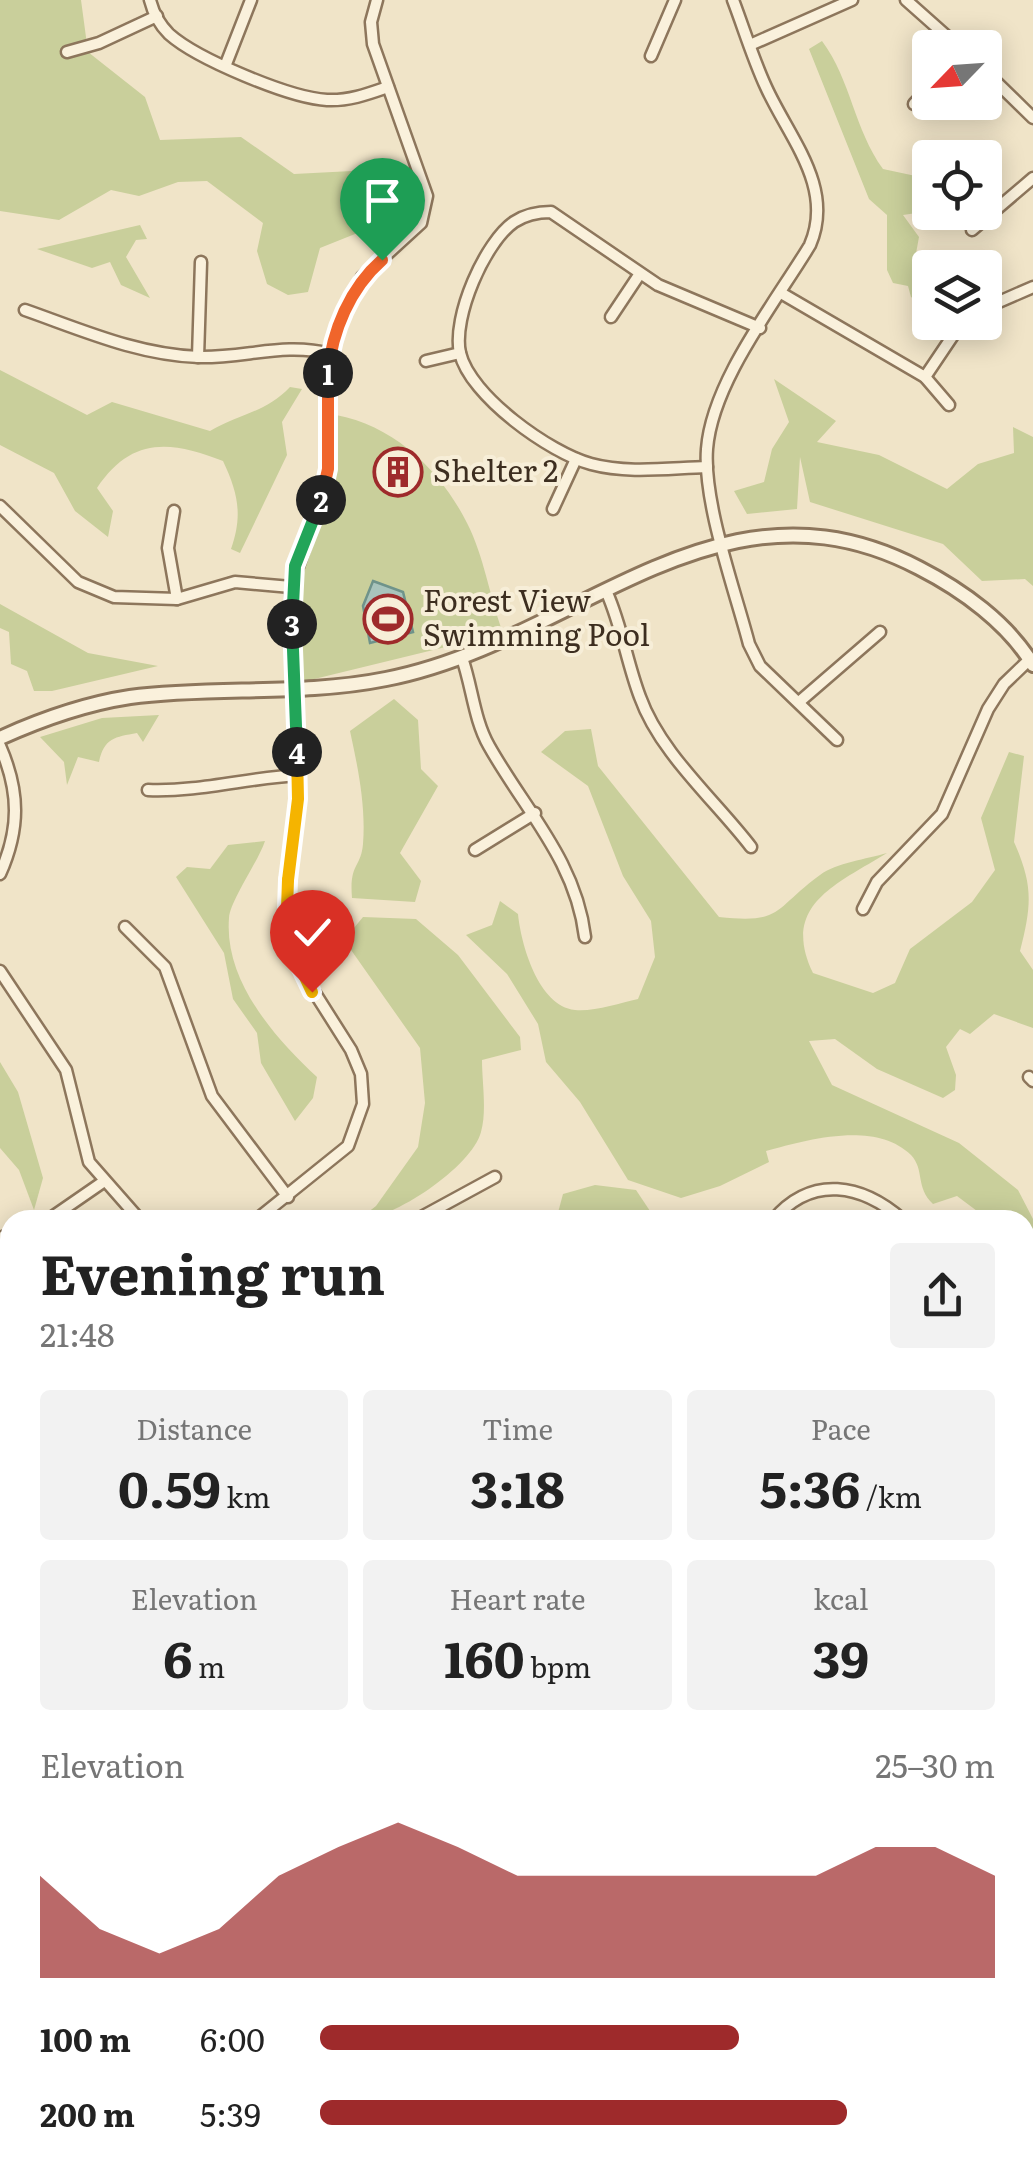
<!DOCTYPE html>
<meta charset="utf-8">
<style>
body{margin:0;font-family:Literata,serif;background:#f2f2f2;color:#222;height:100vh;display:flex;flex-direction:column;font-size:38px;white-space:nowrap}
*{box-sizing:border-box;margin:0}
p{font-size:32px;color:#767676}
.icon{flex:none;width:55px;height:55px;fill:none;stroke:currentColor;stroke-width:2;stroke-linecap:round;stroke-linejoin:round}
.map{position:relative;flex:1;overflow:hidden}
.drawer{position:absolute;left:0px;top:1210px;width:1035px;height:962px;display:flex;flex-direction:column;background:#fff;border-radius:30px 30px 0 0;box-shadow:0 5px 25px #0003}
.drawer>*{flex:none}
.needle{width:65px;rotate:245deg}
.controls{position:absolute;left:912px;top:30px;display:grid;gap:20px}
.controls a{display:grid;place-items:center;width:90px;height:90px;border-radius:10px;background:#fff;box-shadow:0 5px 25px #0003;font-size:50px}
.pin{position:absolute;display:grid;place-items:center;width:85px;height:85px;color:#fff;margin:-102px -42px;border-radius:50% 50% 50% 0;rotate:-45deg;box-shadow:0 0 10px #0007}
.pin .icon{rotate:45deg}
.km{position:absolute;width:50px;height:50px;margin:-25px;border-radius:50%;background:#222;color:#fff;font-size:28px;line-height:50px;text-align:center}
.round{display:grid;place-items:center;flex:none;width:105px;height:105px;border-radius:10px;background:#f2f2f2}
.overview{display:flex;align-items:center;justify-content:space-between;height:170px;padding:0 40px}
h1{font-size:55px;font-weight:700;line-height:75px}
.metrics{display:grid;grid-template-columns:repeat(3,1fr);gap:15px;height:170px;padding:10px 40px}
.metrics div{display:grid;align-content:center;border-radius:10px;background:#f2f2f2;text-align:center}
.metrics b{font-size:50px;font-weight:700}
.metrics small{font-size:28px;font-weight:400}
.metrics p{font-size:28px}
.chart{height:280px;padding:20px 40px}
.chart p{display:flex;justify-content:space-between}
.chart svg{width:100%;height:180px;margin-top:10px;fill:#9e2a2b;opacity:.7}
ul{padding:0 40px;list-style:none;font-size:32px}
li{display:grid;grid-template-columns:160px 120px 1fr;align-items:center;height:75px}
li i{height:25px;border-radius:12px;background:#9e2a2b}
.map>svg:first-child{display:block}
.green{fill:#c9cf9b}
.water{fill:#a9c4bc;stroke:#6f938a;stroke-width:2.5}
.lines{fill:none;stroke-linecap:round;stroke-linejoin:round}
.river{stroke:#a9c4bc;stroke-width:15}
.minor-casing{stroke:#8d765c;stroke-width:15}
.tertiary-casing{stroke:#8d765c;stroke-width:18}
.minor{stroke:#faf1dc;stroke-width:10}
.tertiary{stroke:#faf1dc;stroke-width:12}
.split-1-casing{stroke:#fff;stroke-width:20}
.split-2-casing{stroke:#fff;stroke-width:20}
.split-3-casing{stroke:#fff;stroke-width:20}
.split-4-casing{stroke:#fff;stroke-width:20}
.split-5-casing{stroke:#fff;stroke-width:20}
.split-6-casing{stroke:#fff;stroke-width:20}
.split-1{stroke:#f0652b;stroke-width:12}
.split-2{stroke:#f0652b;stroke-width:12}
.split-3{stroke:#22a559;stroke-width:12}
.split-4{stroke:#22a559;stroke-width:12}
.split-5{stroke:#f5b400;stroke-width:12}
.split-6{stroke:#f5b400;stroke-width:12}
.labels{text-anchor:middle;stroke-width:8;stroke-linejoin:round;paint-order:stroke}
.poi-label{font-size:30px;fill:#3d2e20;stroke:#f7eed8;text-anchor:start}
</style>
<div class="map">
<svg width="1033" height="2171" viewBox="0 0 1033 2171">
<rect width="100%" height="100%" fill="#f0e4c8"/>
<g class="green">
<path d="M0,0H81L88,52L145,97L160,140L241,137L294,174L352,171L387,200L365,230L320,248L308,292L288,295L267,284L257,251L263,223L207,181L178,182L139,196L111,190L59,220L0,211Z"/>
<path d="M822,41C851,80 854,129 883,169L925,178L930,211L903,215L919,237L915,259L930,279V309L911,297L908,286L893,283L887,270V215L869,199L809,49Z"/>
<path d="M140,225L147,239L136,240L126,257L150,298L121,285L110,262L92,268L37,249Z"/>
<path d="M0,370L87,415L112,402L210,431C241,413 265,413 290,387L302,389L282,422L287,455L240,553L231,549C243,515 238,493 223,461C170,440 131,437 97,488L113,511L108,537L75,511L54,473L0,445Z"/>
<path d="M774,379L836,421L817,442L879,455L947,489L978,464L1014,453L1013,427L1033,437V586L1025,579L982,581L943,544L810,502L800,457L797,509L747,514L734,491L764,482L772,449L789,422Z"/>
<path d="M336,415C395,426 441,471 467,523C484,556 490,598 503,633L302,682L298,571Z"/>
<path d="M0,604L88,653L158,666L52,691H34L27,671L11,664L9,632L0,628Z"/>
<path d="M394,699L418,720L421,769L438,786L400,853L421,881L415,902L352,898C349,863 361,868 363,844C366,806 358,768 350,731Z"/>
<path d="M159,715L143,742L137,733C115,737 104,738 99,762L78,757L67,785L64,762L40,737L102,718Z"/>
<path d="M591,729L598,766L719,917C784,924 773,909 820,875C836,863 867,859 887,853C837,884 780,905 813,973L873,993L895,983L910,949L972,902L995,870L981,818L1009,752L1024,756L1014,842C1033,885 1032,904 1020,951L1033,970V1028L994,1014L970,1034L960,1029L946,1047L956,1075L955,1090L943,1098L877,1069L835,1039L809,1041L832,1085L959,1143L1018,1190L1033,1219V1303L1025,1305V1220H975L977,1211L957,1196L933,1204C915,1187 925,1170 911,1155C875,1120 807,1140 766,1151L769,1162L720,1186L681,1198L628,1180L580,1102L546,1062L538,1024L507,974L466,935L492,925L500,901L518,914C521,944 538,1006 575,1010C593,1012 620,1003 638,999L655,957L651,921L623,876L588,786L541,752L565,731Z"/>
<path d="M265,841C258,862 230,901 229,918C224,981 275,1038 317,1077L313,1098L295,1121L261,1063L257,1033L233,999L224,953L176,877L187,867L210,869L228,845Z"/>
<path d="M363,917L416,919L458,955L520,1037L521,1050L482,1060C482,1082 487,1111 481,1132C472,1167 392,1220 358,1220L376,1206L418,1147L425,1103L420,1048L344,940Z"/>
<path d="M0,1062L18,1092L43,1178L34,1210L19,1170L0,1148Z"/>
<path d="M595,1185L636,1190L656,1220H556L563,1194Z"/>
<path d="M1033,1410V1568H1025V1411Z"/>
<path d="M0,1654L10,1655V1773L0,1776Z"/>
<path d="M1025,1704L1033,1707V1766L1025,1771Z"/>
<path d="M0,1802H10V2162H1025V1931L1033,1925V2171H0Z"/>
</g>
<path class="water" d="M373,581L403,592L413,632L370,643L363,606Z"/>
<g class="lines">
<g class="river">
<path d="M0,1917L10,1923"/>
<path d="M136,2162L140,2171"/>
</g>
<g class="minor-casing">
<g id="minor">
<path d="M150,0C153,12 160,25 169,34C197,59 290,98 327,100C349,101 368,94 388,87"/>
<path d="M733,0C744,29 753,59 766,87C789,138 835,187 810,245C775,303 712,382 707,449C703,503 735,590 749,644L760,666L837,740"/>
<path d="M906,0L960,48"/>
<path d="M750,45L852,0"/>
<path d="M67,52L99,43L157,16"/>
<path d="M651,56L675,0"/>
<path d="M226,64L251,0"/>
<path d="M985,71L1033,118"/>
<path d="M914,104L930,87"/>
<path d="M972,230L1033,178"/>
<path d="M781,293L925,377L949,405"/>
<path d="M985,308L1033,287"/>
<path d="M25,310C82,330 138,355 199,357C246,358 284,342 331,354"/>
<path d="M611,317L639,275"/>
<path d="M198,357L201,262"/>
<path d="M426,361L460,353"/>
<path d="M925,377L962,322"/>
<path d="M707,467C669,468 628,474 591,464C550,453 470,396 460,353C452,317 485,242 514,222C526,214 538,212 551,212L658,285L760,328"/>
<path d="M0,506L78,582L114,597L177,599L235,582L291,587"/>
<path d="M553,509L576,459"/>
<path d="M174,511L168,548L177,599"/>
<path d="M607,593C622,627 627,663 640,697C660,753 715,800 751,847"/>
<path d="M462,658C472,686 474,720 489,746C525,810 576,861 585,937"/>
<path d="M799,702L880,632"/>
<path d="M0,746C20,792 20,829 0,874"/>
<path d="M148,790C199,792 247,778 298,775"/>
<path d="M475,850L535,813"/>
<path d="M863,909L877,882L942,814L988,709L1004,684L1030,659"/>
<path d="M125,927L165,967L212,1096L288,1197"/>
<path d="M0,971L66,1070L89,1162L140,1220"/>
<path d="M1029,1077L1033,1081"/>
<path d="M48,1220L103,1182"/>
<path d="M256,1220L348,1146L363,1104L361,1074L351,1050L294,960L286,937V909L298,799L291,587L326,485L329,361L343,315L362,277L421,223L427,196L373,44L371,22L377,0"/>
<path d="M416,1220L495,1177"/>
<path d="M773,1220C812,1174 862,1184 903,1220"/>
<path d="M0,1238L10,1234"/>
<path d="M1025,1344L1033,1341"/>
</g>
</g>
<g class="tertiary-casing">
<path id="tertiary" d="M0,738C42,719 84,704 130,697C214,686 302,696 386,679C577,642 718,463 919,568C962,590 1008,623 1033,665"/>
</g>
<use href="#minor" class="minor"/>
<use href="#tertiary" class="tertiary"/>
</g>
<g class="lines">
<g class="split-1-casing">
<path id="split-1" d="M328,373C332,331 350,288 382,260"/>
</g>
<g class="split-2-casing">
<path id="split-2" d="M321,500L328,469V373"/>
</g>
<g class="split-3-casing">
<path id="split-3" d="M292,624L295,566L321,500"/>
</g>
<g class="split-4-casing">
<path id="split-4" d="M292,624L297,752"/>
</g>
<g class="split-5-casing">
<path id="split-5" d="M288,880L298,799L297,752"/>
</g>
<g class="split-6-casing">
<path id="split-6" d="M288,880L286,937L312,992"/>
</g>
<use href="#split-1" class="split-1"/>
<use href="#split-2" class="split-2"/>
<use href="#split-3" class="split-3"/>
<use href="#split-4" class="split-4"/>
<use href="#split-5" class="split-5"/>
<use href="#split-6" class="split-6"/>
</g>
<defs>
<g id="building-ring" transform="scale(2.5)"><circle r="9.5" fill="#f7eed8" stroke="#9e2a2b" stroke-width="1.5"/><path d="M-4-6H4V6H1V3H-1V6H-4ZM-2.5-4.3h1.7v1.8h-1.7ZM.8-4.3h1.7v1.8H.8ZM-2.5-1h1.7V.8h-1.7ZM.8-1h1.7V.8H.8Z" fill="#9e2a2b"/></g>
<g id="stadium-ring" transform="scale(2.5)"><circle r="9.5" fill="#f7eed8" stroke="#9e2a2b" stroke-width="1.5"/><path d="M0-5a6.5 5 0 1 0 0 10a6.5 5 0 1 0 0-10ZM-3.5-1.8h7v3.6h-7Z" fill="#9e2a2b"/></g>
</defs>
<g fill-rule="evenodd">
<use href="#building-ring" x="398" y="472"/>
<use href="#stadium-ring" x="388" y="619"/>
</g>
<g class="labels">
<g class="poi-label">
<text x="433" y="482">Shelter 2</text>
<text x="423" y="612">Forest View<tspan x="423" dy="34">Swimming Pool</tspan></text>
</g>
</g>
</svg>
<div class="controls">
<a><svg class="needle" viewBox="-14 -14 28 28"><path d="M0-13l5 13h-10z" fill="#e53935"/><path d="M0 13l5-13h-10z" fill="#767676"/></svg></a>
<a><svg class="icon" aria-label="locate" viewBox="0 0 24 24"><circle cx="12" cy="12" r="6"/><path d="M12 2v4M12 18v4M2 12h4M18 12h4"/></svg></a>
<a><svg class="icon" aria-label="layers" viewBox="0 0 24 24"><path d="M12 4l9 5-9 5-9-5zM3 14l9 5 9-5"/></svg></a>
</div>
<div class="pin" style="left:382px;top:260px;background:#1e9e55"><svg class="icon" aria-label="arrive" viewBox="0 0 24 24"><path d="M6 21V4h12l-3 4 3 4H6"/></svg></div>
<div class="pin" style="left:312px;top:992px;background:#d93025"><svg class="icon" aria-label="check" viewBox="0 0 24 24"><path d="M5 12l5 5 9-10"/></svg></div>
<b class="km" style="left:328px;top:373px">1</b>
<b class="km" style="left:321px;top:500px">2</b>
<b class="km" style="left:292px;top:624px">3</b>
<b class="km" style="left:297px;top:752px">4</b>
<section class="drawer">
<div class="overview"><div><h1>Evening run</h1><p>21:48</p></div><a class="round"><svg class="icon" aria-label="share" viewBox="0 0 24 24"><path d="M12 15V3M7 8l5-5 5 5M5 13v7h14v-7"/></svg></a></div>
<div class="metrics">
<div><p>Distance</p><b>0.59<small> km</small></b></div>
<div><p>Time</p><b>3:18</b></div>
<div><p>Pace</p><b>5:36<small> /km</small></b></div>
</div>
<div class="metrics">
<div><p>Elevation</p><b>6<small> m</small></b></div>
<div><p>Heart rate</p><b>160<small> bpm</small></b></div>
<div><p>kcal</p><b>39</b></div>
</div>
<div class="chart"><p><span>Elevation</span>25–30 m</p>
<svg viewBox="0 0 160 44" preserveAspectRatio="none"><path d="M0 44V19L10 32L20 38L30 32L40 19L50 12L60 6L70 12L80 19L90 19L100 19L110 19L120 19L130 19L140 12L150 12L160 19V44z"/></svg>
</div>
<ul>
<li><b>100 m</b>6:00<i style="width:62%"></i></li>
<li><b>200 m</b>5:39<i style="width:78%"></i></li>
</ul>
</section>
</div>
